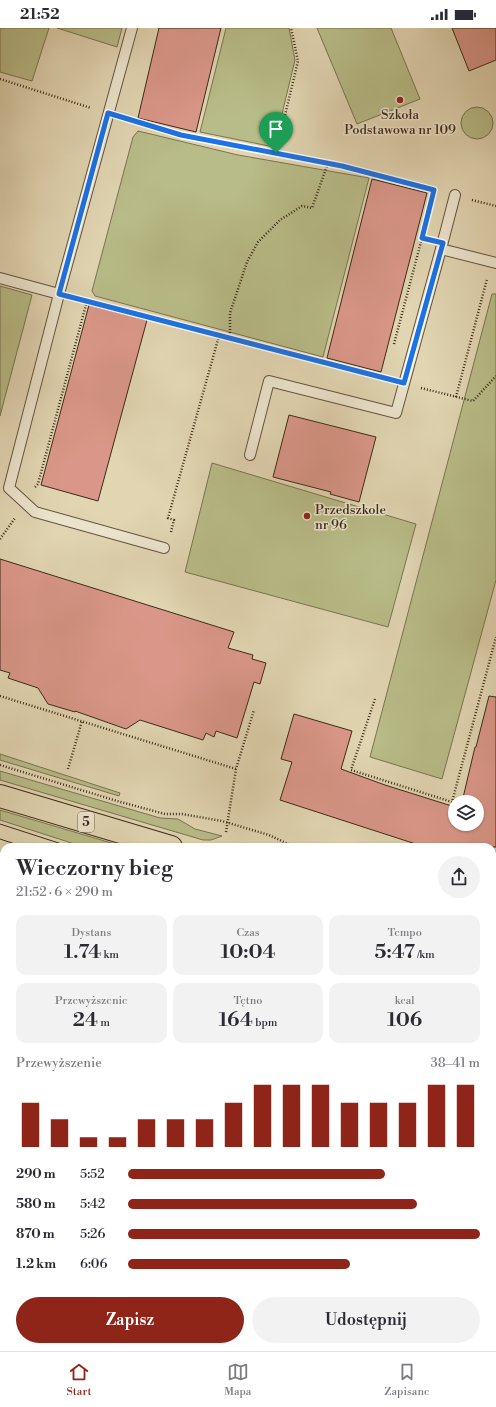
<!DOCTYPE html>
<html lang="pl">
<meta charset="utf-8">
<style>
body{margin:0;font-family:"Libre Bodoni",serif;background:#f2f2f3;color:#2b2b33;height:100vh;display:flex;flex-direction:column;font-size:15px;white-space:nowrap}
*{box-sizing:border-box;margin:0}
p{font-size:13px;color:#7c7c81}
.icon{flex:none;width:22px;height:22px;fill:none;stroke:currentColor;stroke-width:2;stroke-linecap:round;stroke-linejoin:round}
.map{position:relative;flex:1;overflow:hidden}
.panel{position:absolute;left:0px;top:815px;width:496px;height:508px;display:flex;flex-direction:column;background:#fff;border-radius:12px 12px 0 0;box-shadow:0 1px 3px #0004}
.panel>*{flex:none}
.tools{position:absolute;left:448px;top:767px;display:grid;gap:8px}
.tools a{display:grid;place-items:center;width:36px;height:36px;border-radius:50%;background:#fff;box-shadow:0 1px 3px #0004;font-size:20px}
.pin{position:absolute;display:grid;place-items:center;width:34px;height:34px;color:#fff;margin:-41px -17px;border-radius:50% 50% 50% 0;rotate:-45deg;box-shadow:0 0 4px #0007}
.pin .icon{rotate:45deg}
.round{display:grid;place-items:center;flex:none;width:42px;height:42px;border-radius:21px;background:#f2f2f3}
.summary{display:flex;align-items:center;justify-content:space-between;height:68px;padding:0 16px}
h1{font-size:22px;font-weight:600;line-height:30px}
.metrics{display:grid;grid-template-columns:repeat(3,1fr);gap:6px;height:68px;padding:4px 16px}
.metrics div{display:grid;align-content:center;border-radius:10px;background:#f2f2f3;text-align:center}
.metrics b{font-size:20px;font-weight:600}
.metrics small{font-size:11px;font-weight:400}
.metrics p{font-size:11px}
.chart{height:112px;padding:8px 16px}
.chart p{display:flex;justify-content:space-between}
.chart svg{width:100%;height:72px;margin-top:4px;stroke:#8f2418;stroke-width:6}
.action{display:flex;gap:8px;margin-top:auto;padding:8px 16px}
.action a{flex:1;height:46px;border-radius:24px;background:#8f2418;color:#fff;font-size:16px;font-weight:600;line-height:46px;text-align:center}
.action a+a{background:#f2f2f3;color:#2b2b33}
ul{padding:0 16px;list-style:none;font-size:13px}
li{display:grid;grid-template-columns:64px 48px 1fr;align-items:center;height:30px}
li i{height:10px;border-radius:5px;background:#8f2418}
.status{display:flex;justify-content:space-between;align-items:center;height:28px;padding:0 20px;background:#fff;direction:ltr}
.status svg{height:11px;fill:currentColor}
.dock{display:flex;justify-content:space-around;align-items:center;height:56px;border-top:1px solid #e1e1e2;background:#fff;font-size:11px;color:#7c7c81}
.dock a{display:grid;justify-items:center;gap:2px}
.dock .active{color:#8f2418}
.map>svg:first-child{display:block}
.green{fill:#b8bc88;stroke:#7a7350}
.building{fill:#da9789;stroke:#3b2a17}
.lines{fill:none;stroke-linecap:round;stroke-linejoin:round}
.lane-casing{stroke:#64553e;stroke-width:12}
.street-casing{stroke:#64553e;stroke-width:22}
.secondary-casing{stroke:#3b2a17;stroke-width:24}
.primary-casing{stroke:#3b2a17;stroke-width:24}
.path{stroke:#3b2a17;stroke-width:2.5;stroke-dasharray:1 2;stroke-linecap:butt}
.lane{stroke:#ece4cd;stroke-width:10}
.street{stroke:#ece4cd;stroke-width:20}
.secondary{stroke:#ece4cd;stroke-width:22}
.primary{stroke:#e1d5b2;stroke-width:22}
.tram{stroke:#3b2a17;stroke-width:1}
.route-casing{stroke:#fff;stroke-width:8}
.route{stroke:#1a73e8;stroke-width:5}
.poi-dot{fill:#8f2418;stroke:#ece4cd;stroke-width:1.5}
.labels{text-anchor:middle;stroke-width:3;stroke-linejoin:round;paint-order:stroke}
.shield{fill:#ece4cd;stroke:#70624e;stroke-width:1}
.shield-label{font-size:12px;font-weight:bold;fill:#3b2a17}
.poi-label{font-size:13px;fill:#3b2a17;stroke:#ece4cd}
</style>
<div class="status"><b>21:52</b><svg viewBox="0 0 49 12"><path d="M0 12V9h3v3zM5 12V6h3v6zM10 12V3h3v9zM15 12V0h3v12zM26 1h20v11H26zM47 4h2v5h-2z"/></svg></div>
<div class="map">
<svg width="496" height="1323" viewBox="0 0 496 1323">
<rect width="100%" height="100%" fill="#e1d5b2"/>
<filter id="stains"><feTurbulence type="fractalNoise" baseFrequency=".005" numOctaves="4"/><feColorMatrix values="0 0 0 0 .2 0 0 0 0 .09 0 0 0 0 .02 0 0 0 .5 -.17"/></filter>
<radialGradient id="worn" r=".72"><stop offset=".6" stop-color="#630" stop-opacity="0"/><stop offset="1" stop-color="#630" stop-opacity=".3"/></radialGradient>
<g class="green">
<path d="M0,0H49L32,53L0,44Z"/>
<path d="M57,0H122L117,19Z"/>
<path d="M226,0H289L295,32L274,119L200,104Z"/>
<path d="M317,0H391L420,71L357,96Z"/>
<circle cx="477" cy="95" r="16"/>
<path d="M138,103L238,127L369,150L323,329L95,268L92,263L133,109Z"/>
<path d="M0,258L32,267L0,388Z"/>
<path d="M492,266H496V552L442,751L370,729Z"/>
<path d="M212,435L416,496L388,599L185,544Z"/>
<path d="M0,726L120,765L119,768L0,732Z"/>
<path d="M0,743L160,790L178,791L195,801L222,808L211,812H203L0,752Z"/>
<path d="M0,782L125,819H84L0,792Z"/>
</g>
<g class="building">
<path d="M159,0H221L196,104L138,90Z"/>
<path d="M452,0H496V32L469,43Z"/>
<path d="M372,151L427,165L381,344L327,330Z"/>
<path d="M89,277L147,292L98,473L41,457Z"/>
<path d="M289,387L376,409L359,474L330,466L331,464L273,449Z"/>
<path d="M0,531L234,604L228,620L253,627L252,631L266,635L260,656L254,654L237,710L216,703L214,709L206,705L203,712L140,692L126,701L75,683V684L48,676L38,660L8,650L10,645L0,642Z"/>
<path d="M489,668L496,669V819H425L280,772L292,734L281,731L294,686L352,703L341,741L385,757L455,779V796H477V774H462L475,719H476Z"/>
</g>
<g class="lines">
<g class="lane-casing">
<g id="lane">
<path d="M132,0L59,266L9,460L35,484L164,520"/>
<path d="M441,221L455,167"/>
<path d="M0,250L59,266"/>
<path d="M250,427L269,353L396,385L441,221L496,235"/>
<path d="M0,886L4,888"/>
</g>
</g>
<g class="street-casing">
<g id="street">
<path d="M0,1245L4,1246"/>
<path d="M304,1319L320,1323"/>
<path d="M124,1323L125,1319"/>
<path d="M406,1323L407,1319"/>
</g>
</g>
<g class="secondary-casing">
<path id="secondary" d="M492,986L496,971"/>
</g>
<g class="primary-casing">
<g id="primary">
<path d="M0,768L171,819"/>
<path d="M0,848L4,849"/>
<path d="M492,912L496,914"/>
<path d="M492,1010L496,1011"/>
</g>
</g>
<g class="path">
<path d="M0,51L91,80"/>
<path d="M125,90L181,107L342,138L435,161L422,210L426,211"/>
<path d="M276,125L298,33L291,0"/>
<path d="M472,172L496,178"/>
<path d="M75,270L385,351L386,348"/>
<path d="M230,311V285L247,234L258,214L280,192L302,178L312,180L328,135"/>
<path d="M394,316L422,210"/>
<path d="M421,360L473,373L496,348"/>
<path d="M456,369L487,251"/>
<path d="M35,459L38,456L87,273"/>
<path d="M171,504L174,492L168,490L219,308"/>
<path d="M0,511L15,490"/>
<path d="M0,668L236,741"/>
<path d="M375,671L351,742L452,774L496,609"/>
<path d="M0,737L117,773L165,786H182L222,793L269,807L288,816L301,819"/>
<path d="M68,741L82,693"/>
<path d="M226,804L236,741L254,682"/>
<path d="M496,851V850"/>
<path d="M492,855L496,856"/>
<path d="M492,865L493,860"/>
<path d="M492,867L496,868"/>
<path d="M0,914L4,915"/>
<path d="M0,1025L4,1026"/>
<path d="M492,1057L496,1058"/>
<path d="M492,1068L496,1070"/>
<path d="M492,1090L496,1075"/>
<path d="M259,1319L275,1323"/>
<path d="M362,1319L378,1322L383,1321"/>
<path d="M432,1323L433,1319"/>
</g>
<use href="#lane" class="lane"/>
<use href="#street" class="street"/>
<use href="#secondary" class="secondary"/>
<use href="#primary" class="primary"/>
<g class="tram">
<path d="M0,796L71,819"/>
<path d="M0,811L24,819"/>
<path d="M492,955L496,956"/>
<path d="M492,971L496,972"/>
</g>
</g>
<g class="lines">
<g class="route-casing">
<path id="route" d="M108,85L181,107L342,138L434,162L422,210L443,215L404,355L59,266Z"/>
</g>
<use href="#route" class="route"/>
</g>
<g class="poi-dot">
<circle cx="400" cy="72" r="4"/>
<circle cx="307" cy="488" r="4"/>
</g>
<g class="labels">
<rect class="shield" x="78" y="784" width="16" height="20" rx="3"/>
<g class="shield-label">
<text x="86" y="798">5</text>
</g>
<g class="poi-label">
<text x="400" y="91">Szkoła<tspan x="400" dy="15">Podstawowa nr 109</tspan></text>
<text x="315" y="486" text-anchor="start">Przedszkole<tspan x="315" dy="15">nr 96</tspan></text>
</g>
</g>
<rect width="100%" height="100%" filter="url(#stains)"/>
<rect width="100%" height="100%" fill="url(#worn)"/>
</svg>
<div class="tools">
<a><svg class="icon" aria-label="layers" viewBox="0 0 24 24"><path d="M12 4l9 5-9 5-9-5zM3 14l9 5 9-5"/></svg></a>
</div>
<div class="pin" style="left:276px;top:125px;background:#1e9e55"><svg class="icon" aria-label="arrive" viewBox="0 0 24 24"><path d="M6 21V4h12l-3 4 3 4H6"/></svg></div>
<section class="panel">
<div class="summary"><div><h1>Wieczorny bieg</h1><p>21:52 · 6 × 290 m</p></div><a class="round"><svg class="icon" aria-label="share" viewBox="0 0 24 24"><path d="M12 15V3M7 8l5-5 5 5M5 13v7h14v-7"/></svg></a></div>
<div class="metrics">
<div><p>Dystans</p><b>1.74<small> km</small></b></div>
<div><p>Czas</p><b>10:04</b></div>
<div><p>Tempo</p><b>5:47<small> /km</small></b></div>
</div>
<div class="metrics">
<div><p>Przewyższenie</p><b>24<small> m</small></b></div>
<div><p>Tętno</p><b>164<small> bpm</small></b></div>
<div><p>kcal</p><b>106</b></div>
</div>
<div class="chart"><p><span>Przewyższenie</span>38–41 m</p>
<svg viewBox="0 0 160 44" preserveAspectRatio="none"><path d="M5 44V17M15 44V27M25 44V38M35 44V38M45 44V27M55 44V27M65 44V27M75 44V17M85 44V6M95 44V6M105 44V6M115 44V17M125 44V17M135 44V17M145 44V6M155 44V6"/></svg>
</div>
<ul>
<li><b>290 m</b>5:52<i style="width:73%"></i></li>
<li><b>580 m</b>5:42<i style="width:82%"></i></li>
<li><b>870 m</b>5:26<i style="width:100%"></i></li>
<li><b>1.2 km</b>6:06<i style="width:63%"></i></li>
</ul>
<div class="action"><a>Zapisz</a><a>Udostępnij</a></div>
</section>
</div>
<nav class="dock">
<a class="active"><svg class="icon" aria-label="home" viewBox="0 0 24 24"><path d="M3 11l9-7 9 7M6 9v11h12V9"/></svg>Start</a>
<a><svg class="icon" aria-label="map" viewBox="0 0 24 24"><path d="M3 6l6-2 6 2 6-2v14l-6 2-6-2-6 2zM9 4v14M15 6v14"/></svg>Mapa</a>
<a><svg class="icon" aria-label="saved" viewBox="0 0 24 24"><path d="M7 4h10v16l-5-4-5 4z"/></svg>Zapisane</a>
</nav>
